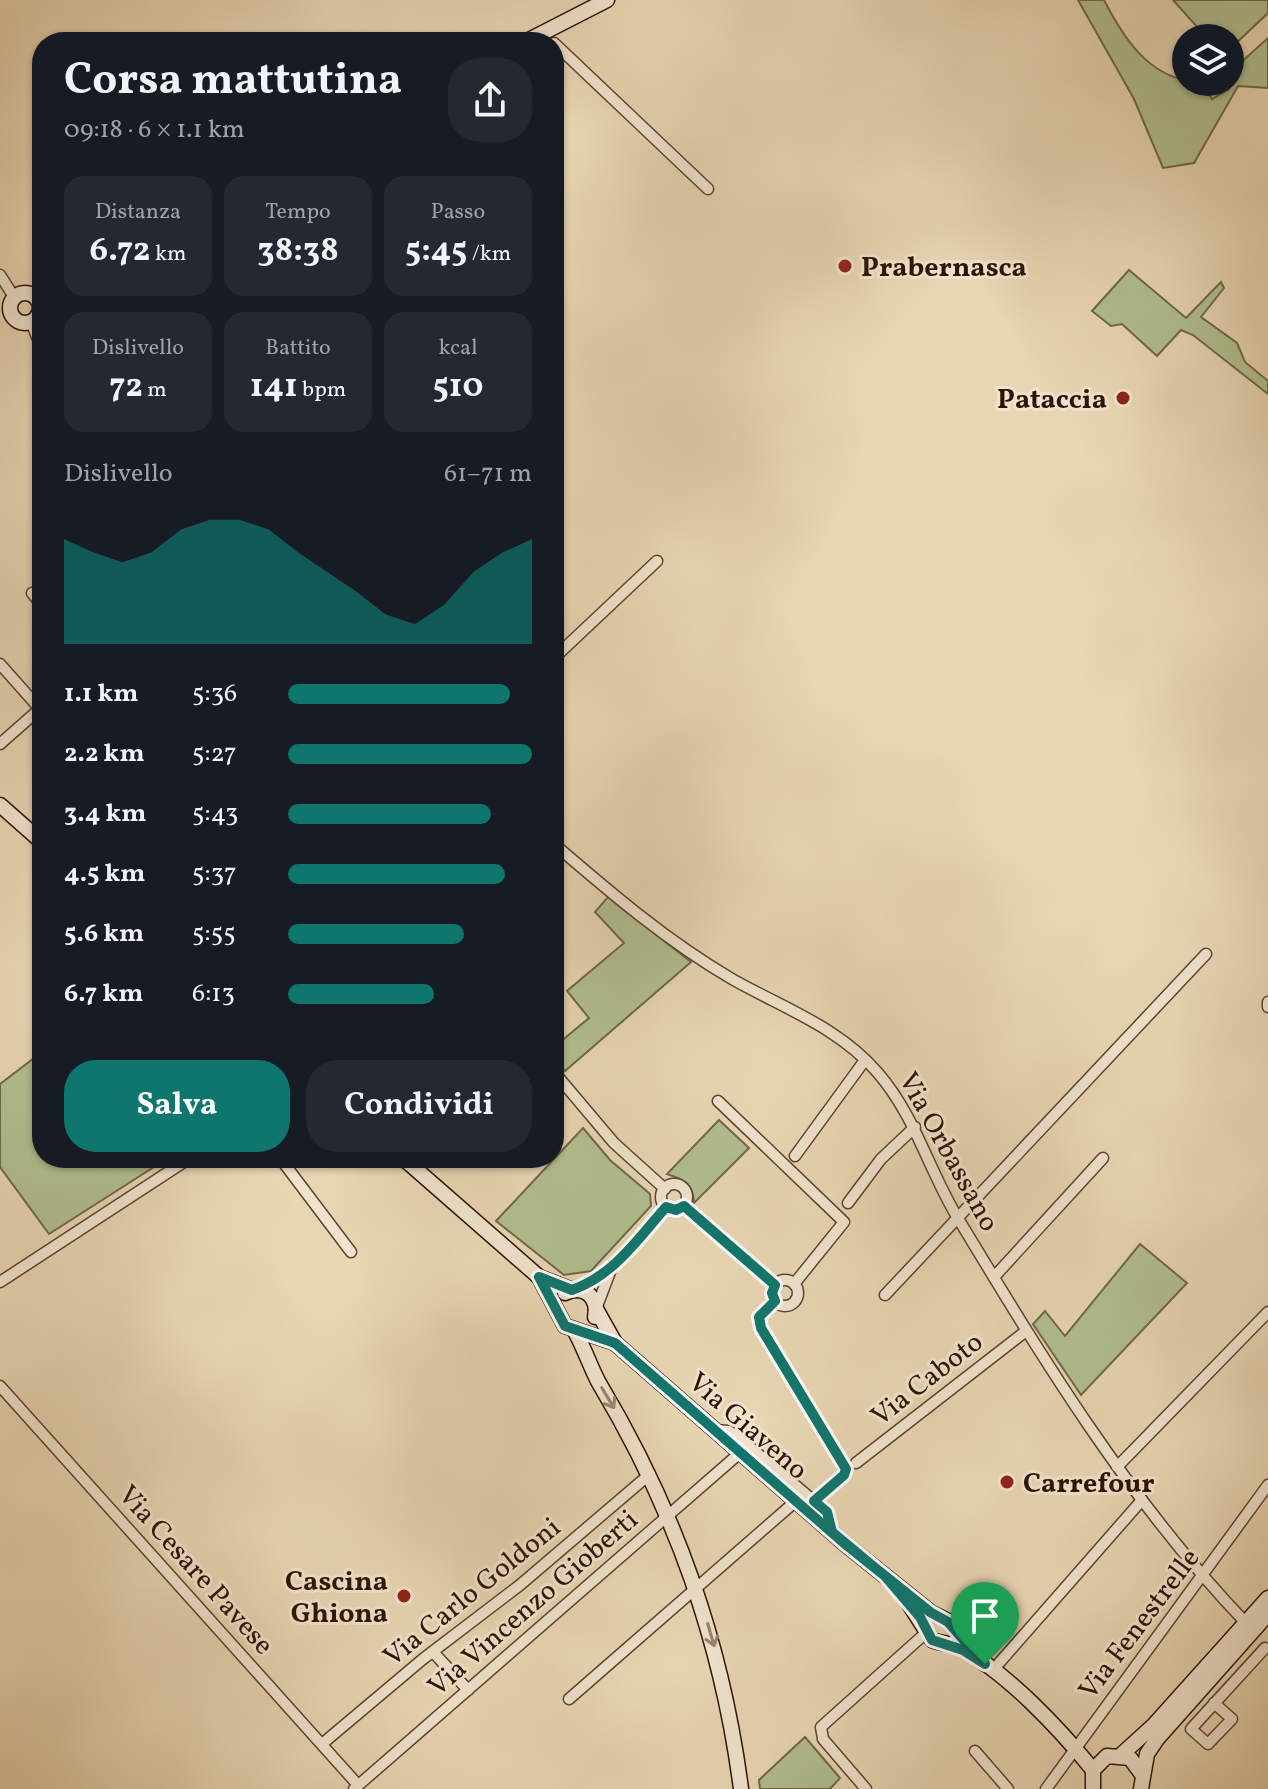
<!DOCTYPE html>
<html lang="it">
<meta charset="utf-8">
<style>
body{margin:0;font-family:Vollkorn,serif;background:#242831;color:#f1f3f6;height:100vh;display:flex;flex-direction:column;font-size:30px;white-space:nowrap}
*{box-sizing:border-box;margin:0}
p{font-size:26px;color:#9ea1a6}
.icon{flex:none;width:44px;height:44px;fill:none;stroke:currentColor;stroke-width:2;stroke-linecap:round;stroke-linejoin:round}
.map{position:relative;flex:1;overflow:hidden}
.sheet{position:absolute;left:32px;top:32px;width:532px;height:1136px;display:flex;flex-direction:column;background:#171b24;border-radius:32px;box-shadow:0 2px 6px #0004}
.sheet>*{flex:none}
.tools{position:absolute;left:1172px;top:24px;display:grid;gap:16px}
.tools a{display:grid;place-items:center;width:72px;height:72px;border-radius:50%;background:#171b24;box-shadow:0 2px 6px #0004;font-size:40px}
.pin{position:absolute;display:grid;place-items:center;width:68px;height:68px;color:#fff;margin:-82px -34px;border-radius:50% 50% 50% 0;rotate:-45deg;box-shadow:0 0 8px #0007}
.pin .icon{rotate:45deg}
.round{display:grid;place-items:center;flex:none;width:84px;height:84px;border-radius:32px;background:#242831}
.head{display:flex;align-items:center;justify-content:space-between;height:136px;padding:0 32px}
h1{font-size:44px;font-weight:700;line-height:60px}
.stats{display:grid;grid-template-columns:repeat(3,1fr);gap:12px;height:136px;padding:8px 32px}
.stats div{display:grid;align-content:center;border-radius:20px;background:#242831;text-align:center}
.stats b{font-size:34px;font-weight:700}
.stats small{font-size:22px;font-weight:400}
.stats p{font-size:22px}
.chart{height:224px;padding:16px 32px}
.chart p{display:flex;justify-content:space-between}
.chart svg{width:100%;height:144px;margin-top:8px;fill:#0f766e;opacity:.7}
.primary-button{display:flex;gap:16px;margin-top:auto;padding:16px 32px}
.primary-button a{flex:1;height:92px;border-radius:32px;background:#0f766e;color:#fff;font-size:32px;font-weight:700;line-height:92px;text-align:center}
.primary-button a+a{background:#242831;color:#f1f3f6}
ul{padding:0 32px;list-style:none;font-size:26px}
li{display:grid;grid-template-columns:128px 96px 1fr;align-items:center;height:60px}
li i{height:20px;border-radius:10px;background:#0f766e}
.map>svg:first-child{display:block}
.green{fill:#b1bf90;stroke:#70684a;stroke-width:2}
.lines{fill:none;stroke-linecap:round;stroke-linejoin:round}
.street-casing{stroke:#5d4330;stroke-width:13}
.secondary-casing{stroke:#2f1204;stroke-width:17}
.street{stroke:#f0e4ce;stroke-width:10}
.secondary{stroke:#f0e4ce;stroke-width:14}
.oneway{stroke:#998673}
.route-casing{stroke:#fff;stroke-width:16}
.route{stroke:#0f766e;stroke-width:10}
.poi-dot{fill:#8f2418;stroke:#f0e4ce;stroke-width:3}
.labels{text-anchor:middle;stroke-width:6;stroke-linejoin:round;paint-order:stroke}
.poi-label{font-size:28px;font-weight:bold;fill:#2f1204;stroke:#f0e4ce;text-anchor:start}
.street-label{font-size:28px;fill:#2f1204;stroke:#f0e4ce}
</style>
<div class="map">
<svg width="1268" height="1789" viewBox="0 0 1268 1789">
<rect width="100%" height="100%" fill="#e8d6b3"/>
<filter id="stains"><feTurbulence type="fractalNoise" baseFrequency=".0025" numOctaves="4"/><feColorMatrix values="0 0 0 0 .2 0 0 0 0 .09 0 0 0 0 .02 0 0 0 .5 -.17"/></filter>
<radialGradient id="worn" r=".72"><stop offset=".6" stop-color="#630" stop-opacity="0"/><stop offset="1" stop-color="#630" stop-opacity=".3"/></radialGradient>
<g class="green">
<path d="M1078,0H1104C1127,45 1154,82 1203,82L1212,99L1229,89L1230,65H1238L1268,38V88L1238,86L1194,163L1163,168L1134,99Z"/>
<path d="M1173,0H1268V13L1230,49V38H1207Z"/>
<path d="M1129,270L1186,318L1221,282L1224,288L1201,317L1237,343L1245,362L1268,381V394L1193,335L1181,330L1157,356L1122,324L1111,326L1092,311Z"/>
<path d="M608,897L691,962L565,1071L554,1057V1047L589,1018L567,991L624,943L595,912Z"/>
<path d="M42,1052V1158H168L49,1234L0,1167V1084Z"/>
<path d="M719,1120L749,1148L694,1203C693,1183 685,1180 667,1174Z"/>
<path d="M583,1128L610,1160L650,1194L651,1206L591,1271L564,1275L496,1221Z"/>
<path d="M1140,1244L1187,1283L1081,1395L1033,1324L1045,1311L1065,1336Z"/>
<path d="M805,1737L840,1778L830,1789H760L759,1780Z"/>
</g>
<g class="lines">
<g class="street-casing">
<g id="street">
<path d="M554,43L708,189"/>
<path d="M0,275L14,297"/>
<path d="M31,322L42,349"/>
<path d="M32,593L42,605"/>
<path d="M554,658L657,561"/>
<path d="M0,664L40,709"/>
<path d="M0,744L42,707"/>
<path d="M554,844C611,893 667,941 732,979C783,1008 839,1027 878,1073C915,1116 928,1168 956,1215C1043,1359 1129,1501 1246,1623"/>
<path d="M1268,1002V1007"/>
<path d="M554,1072L614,1143L665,1189"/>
<path d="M718,1101L844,1222L794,1284"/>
<path d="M795,1156L865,1060"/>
<path d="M280,1158L351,1252"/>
<circle cx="674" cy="1197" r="13"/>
<path d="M848,1203L881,1159L915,1127"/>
<path d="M684,1206L775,1285"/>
<path d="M994,1277L1103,1158"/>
<circle cx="785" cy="1293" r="13"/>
<path d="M0,1282L190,1158"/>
<path d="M573,1289C615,1275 638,1239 666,1207"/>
<path d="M885,1295L1206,954"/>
<path d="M775,1301L759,1317L761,1328L846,1469L844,1475L814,1501"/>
<path d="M596,1309L610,1272"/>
<path d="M0,1386L358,1785"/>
<path d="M715,1430L729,1431L739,1438L827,1512L832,1532"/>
<path d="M856,1463L1026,1331"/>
<path d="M1117,1467L1268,1312"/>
<path d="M434,1653L468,1690"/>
<path d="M993,1670L1142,1500"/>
<path d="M569,1699L796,1501"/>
<path d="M1214,1703L1232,1719L1208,1744L1191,1729L1265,1648"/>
<path d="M322,1744L423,1659L520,1585L650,1474"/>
<path d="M975,1751L1008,1789"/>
<path d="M354,1789L741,1452"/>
<path d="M866,1789L823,1739L821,1727L928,1631"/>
<path d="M1046,1789L1268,1485"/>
</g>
</g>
<g class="secondary-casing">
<g id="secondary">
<path d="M525,42L607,0"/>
<circle cx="25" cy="308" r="15"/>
<path d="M0,805L42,842"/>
<path d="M403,1158L539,1277L572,1290"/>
<path d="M539,1277L565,1326L615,1343"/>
<path d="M565,1293C584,1284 599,1297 595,1317"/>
<path d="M596,1309L615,1343L844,1543L930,1612L948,1621L985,1664"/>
<path d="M573,1329C579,1335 592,1371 599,1383C675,1510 722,1642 741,1789"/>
<path d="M909,1604L932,1640C942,1644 951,1643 961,1648C1008,1674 1059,1728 1093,1770"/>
<path d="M1121,1755L1154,1725L1268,1598"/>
<path d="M1093,1789V1770L1107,1756L1130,1758L1141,1773"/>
<path d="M1141,1789L1147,1754L1157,1739L1268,1614"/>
</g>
</g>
<use href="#street" class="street"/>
<use href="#secondary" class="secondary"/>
</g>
<defs><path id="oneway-shaft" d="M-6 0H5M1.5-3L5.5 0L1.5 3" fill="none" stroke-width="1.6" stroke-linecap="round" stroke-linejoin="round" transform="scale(2)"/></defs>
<g class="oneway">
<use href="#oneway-shaft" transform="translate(608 1398) rotate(59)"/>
<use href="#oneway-shaft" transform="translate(711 1635) rotate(74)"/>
</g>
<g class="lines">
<g class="route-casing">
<path id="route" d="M985,1664L948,1622L930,1612L844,1543L615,1343L565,1326L539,1277L572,1290C614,1275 637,1240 666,1207L676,1210L684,1206L775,1285L772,1293L775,1301L759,1317L761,1328L846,1469L844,1475L814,1501L827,1512L832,1532L885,1576L920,1617L932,1640L963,1650L985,1664"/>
</g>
<use href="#route" class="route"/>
</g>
<g class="poi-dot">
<circle cx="845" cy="266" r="8"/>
<circle cx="1123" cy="398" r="8"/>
<circle cx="1007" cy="1482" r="8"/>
<circle cx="404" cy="1596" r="8"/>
</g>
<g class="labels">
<g class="poi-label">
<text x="861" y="276">Prabernasca</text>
<text x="1107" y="408" text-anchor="end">Pataccia</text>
<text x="1023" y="1492">Carrefour</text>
<text x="388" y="1590" text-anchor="end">Cascina<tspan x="388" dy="32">Ghiona</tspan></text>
</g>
<g class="street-label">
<text transform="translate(950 1151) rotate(61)" y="10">Via Orbassano</text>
<text transform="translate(926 1378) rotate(-38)" y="10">Via Caboto</text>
<text transform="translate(749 1425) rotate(41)" y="10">Via Giaveno</text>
<text transform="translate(197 1569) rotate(48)" y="10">Via Cesare Pavese</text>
<text transform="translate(471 1591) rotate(-39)" y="10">Via Carlo Goldoni</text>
<text transform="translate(532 1602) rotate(-41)" y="10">Via Vincenzo Gioberti</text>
<text transform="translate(1138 1623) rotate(-53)" y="10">Via Fenestrelle</text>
</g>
</g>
<rect width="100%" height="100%" filter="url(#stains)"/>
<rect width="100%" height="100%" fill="url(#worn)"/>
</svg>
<div class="tools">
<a><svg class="icon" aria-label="layers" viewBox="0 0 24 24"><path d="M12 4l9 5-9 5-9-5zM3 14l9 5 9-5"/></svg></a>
</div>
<div class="pin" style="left:985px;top:1664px;background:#1e9e55"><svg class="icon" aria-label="arrive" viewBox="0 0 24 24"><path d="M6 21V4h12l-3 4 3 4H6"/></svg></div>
<section class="sheet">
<div class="head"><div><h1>Corsa mattutina</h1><p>09:18 · 6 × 1.1 km</p></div><a class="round"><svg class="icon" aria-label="share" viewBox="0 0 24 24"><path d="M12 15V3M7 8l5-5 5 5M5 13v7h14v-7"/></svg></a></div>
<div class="stats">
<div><p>Distanza</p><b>6.72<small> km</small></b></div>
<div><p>Tempo</p><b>38:38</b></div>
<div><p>Passo</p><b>5:45<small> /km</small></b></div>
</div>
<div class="stats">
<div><p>Dislivello</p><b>72<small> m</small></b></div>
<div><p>Battito</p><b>141<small> bpm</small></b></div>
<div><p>kcal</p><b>510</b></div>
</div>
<div class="chart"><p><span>Dislivello</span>61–71 m</p>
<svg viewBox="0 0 160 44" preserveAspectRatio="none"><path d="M0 44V12L10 16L20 19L30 16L40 9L50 6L60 6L70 9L80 16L90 22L100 28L110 35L120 38L130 32L140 22L150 16L160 12V44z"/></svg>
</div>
<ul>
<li><b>1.1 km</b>5:36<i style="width:91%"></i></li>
<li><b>2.2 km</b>5:27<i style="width:100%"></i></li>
<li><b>3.4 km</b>5:43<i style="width:83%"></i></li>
<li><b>4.5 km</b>5:37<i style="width:89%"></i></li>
<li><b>5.6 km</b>5:55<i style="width:72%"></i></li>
<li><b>6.7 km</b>6:13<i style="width:60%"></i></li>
</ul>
<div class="primary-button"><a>Salva</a><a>Condividi</a></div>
</section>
</div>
